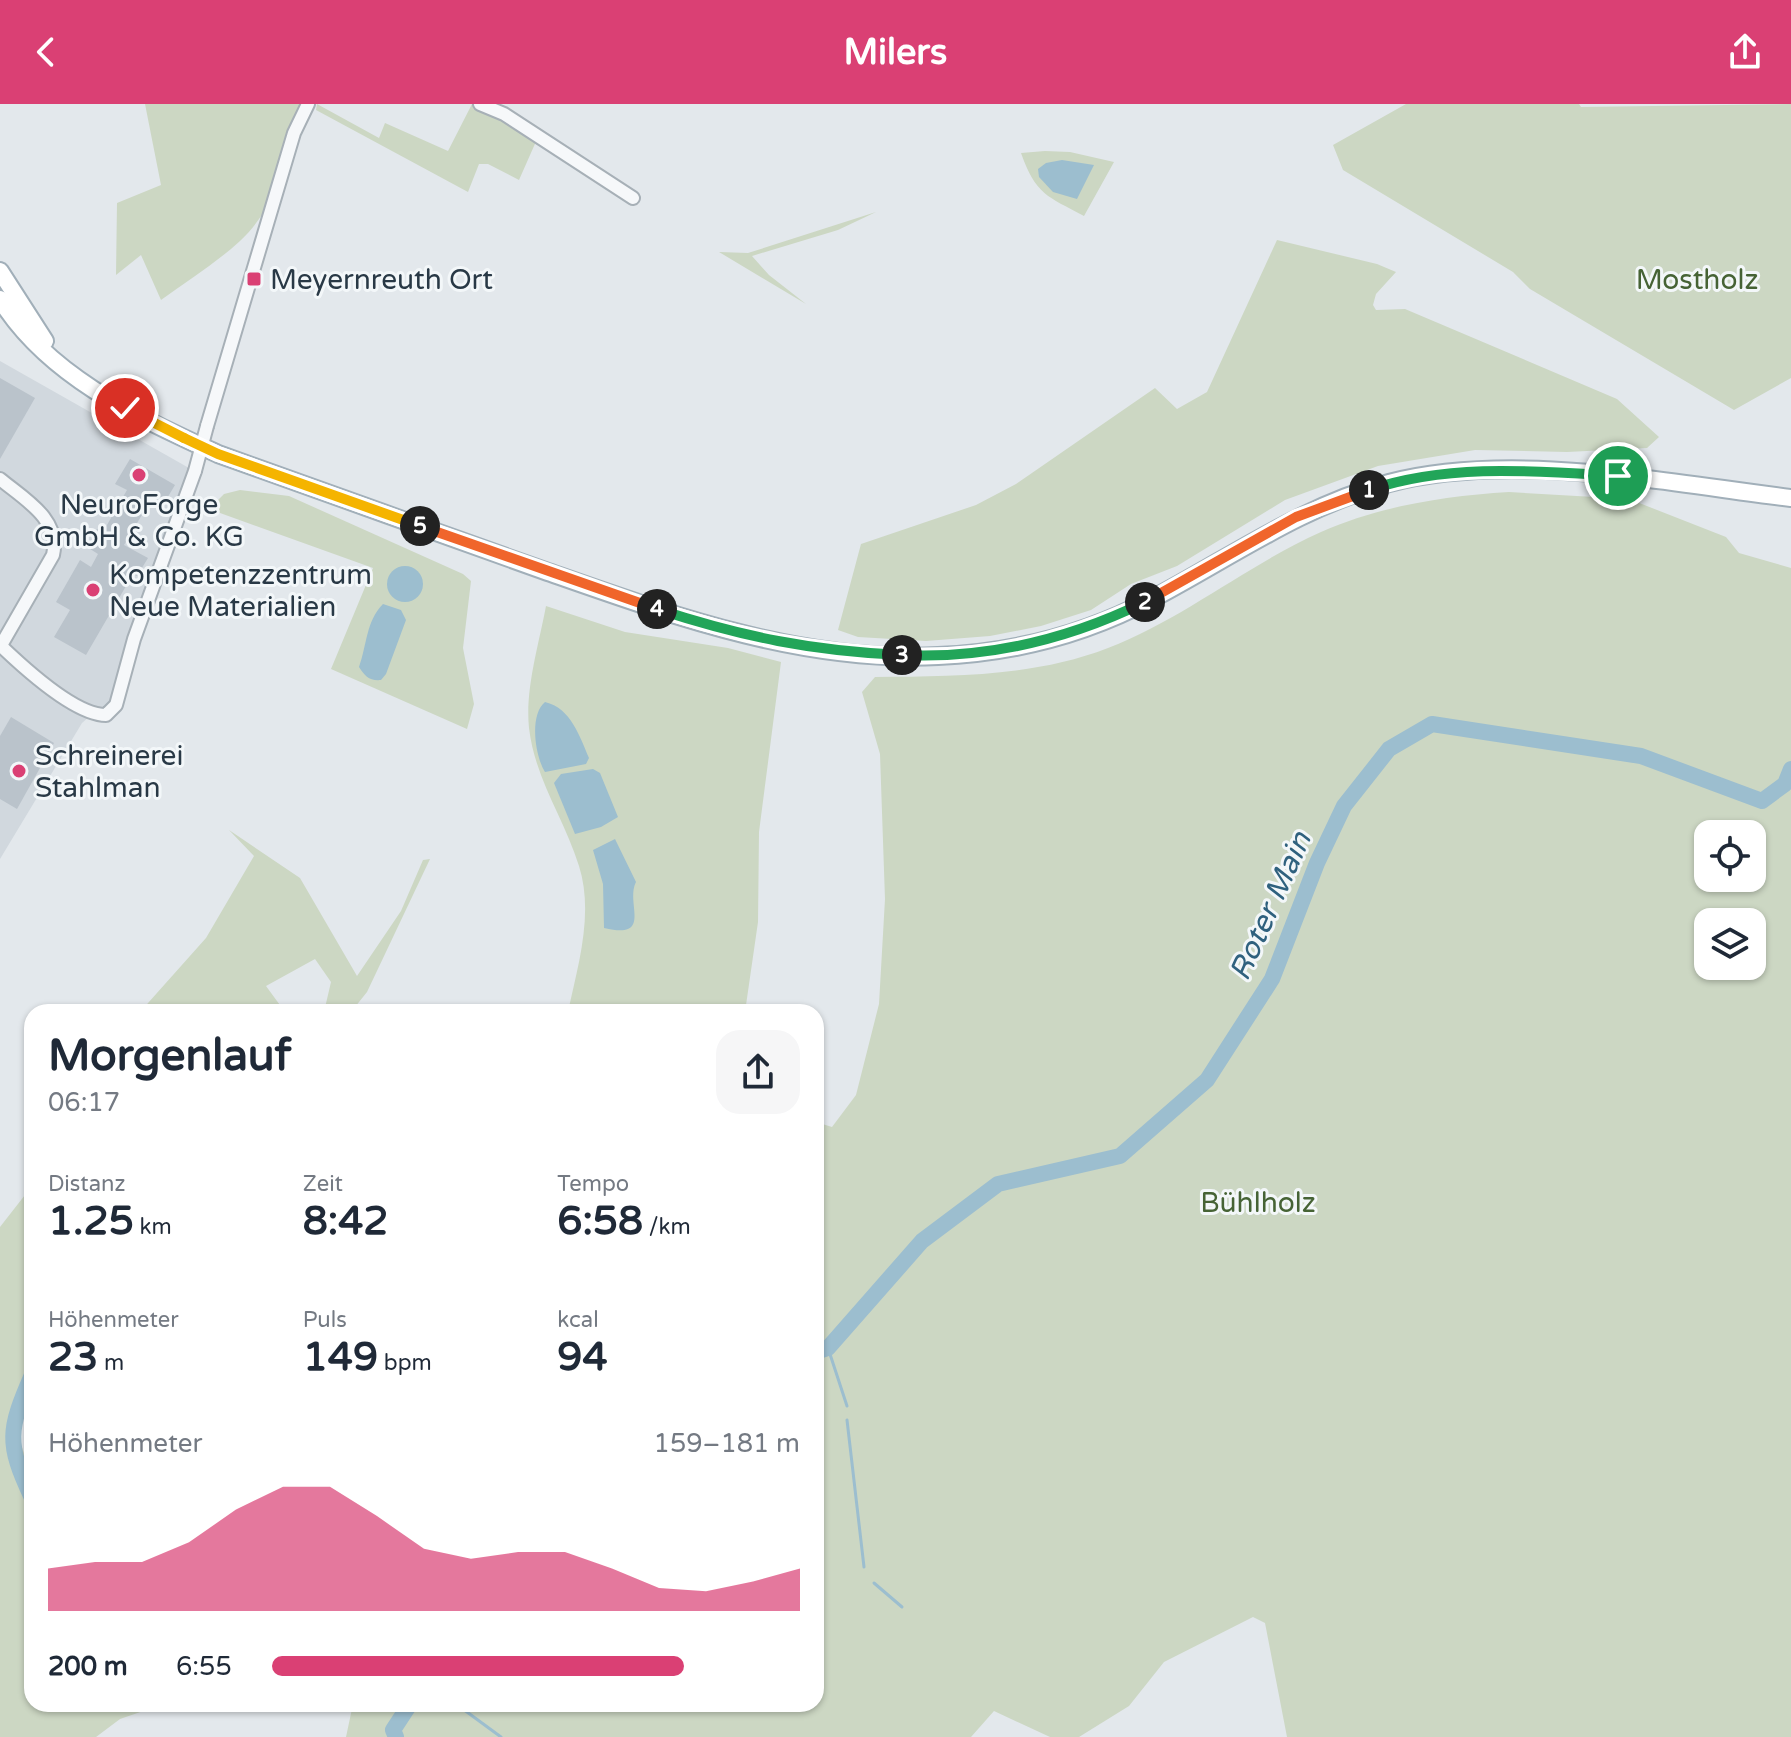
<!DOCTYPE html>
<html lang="de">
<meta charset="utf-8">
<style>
body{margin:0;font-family:"Varela Round",sans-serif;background:#f6f6f7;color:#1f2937;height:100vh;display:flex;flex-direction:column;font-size:30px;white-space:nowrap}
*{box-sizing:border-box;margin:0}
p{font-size:26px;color:#747a83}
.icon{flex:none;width:44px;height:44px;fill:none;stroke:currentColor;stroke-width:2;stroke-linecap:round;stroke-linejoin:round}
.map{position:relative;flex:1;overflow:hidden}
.side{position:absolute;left:24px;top:900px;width:800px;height:708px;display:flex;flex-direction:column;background:#fff;border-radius:24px;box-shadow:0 2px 6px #0004}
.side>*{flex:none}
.tools{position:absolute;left:1694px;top:716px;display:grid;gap:16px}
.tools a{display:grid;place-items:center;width:72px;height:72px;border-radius:16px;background:#fff;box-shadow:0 2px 6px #0004;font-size:40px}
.pin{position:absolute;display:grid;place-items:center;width:68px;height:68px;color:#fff;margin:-34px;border:4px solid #fff;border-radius:50%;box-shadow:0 2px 8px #0007}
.km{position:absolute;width:40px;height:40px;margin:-20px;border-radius:50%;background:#222;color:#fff;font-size:22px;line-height:40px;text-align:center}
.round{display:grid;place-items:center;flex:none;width:84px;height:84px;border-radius:24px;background:#f6f6f7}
.head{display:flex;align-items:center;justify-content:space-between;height:136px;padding:0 24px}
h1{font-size:44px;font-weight:800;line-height:60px}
.stats{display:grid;grid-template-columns:repeat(3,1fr);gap:12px;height:136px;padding:8px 24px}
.stats div{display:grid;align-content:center}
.stats b{font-size:40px;font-weight:800}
.stats small{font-size:22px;font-weight:400}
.stats p{font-size:22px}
.chart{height:224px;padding:16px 24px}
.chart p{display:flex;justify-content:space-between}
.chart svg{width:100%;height:144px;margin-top:8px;fill:#da4074;opacity:.7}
ul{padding:0 24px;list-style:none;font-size:26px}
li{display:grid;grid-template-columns:128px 96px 1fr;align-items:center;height:60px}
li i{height:20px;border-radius:10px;background:#da4074}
header{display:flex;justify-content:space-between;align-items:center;height:104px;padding:0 24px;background:#da4074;color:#fff;font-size:36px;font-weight:800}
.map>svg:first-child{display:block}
.built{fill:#d1d8de}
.green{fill:#ccd7c3;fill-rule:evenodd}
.water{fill:#9cbecf}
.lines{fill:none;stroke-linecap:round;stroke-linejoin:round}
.stream{stroke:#9cbecf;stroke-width:3}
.river{stroke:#9cbecf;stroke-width:16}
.building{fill:#bac3cb}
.minor-casing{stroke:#a7b0b7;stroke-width:16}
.major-casing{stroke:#a1afb9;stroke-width:20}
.minor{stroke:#f6f8fa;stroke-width:12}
.major{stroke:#fff;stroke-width:16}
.minor-bridge-casing{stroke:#a7b0b7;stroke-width:16;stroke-linecap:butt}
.minor-bridge{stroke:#f6f8fa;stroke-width:12}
.split-1-casing{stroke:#fff;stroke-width:16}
.split-2-casing{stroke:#fff;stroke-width:16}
.split-3-casing{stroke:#fff;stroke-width:16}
.split-4-casing{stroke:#fff;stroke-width:16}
.split-5-casing{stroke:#fff;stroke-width:16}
.split-6-casing{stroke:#fff;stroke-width:16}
.split-7-casing{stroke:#fff;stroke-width:16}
.split-1{stroke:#22a559;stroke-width:10}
.split-2{stroke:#f0652b;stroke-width:10}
.split-3{stroke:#22a559;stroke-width:10}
.split-4{stroke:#22a559;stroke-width:10}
.split-5{stroke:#f0652b;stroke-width:10}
.split-6{stroke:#f5b400;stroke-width:10}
.split-7{stroke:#f5b400;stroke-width:10}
.poi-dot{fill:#da4074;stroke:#f3f7f9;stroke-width:3}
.labels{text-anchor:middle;stroke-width:6;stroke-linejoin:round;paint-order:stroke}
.poi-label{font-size:28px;fill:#293946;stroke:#f3f7f9;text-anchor:start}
.park-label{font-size:28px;fill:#466335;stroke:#f3f7f9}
.water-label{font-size:30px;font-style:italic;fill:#2f617e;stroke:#f3f7f9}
</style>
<header><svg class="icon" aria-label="back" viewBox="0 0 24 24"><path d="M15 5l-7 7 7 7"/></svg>Milers<svg class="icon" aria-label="share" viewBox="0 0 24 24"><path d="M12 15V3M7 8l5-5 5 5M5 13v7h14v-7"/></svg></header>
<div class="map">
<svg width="1791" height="1633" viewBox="0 0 1791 1633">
<rect width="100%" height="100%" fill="#e3e8ec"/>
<path class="built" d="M0,257L189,364L153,465L116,601L91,611L82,619L0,755Z"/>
<g class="green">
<path d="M145,0H306C290,47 278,102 240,137C216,159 187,177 161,196L141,151L116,171L117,99L161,81Z"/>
<path d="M317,0L379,34L385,19L448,47L472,0H480L538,33L519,76L488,60H479L468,88L316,6Z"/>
<path d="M1406,0H1579L1581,3L1791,0V274L1734,306L1530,185L1513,168L1343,66L1333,41Z"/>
<path d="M1045,47L1070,48L1114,58L1084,112C1047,92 1036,91 1021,49Z"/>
<path d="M876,108L838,126L752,152L769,171L806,200L719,148L748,149Z"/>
<path d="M1277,136L1377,160L1396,168L1376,190L1373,201L1376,206L1405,205L1617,295L1659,333L1647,344L1567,348L1475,346L1378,362L1285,396L1177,462L1131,480L1091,506L1041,522L990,532L926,537L858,533L838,526L861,440L976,401L1016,380L1155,284L1177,305L1207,288Z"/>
<path d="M240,386L289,392L463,470L471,477L463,544L474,600L467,625L331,565L373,464L209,405L224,390Z"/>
<path d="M1509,388L1629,395L1726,433L1739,449L1791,464V1633H1287L1265,1519L1253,1513L1164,1558L1129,1602L1079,1633H1050L994,1607L971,1633H346L353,1600H816V1018L832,1023L856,991L879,900L885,795L880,650L862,588L875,573C953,572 1033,573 1108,544C1183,515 1247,461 1321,428C1380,402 1445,392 1509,388ZM1708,730H1752V774H1708ZM1708,818H1752V862H1708Z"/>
<path d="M546,502L625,528L728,544L781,558L759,728L758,818L745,908H568C578,861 594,810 579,762C564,714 535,675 529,624C525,585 539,540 546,502Z"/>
<path d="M229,726L300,774L357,872L401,807L423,756L430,755L367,888L351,908H324L331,878L315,855L266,882L285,908H140L206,834L254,752Z"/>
<path d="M32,1082V1284L17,1328L32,1373V1600H154L155,1603L120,1615L96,1633H0V1123Z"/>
</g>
<g class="water">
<path d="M1062,56L1094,61L1077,95L1053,88L1039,73L1038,65L1046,59Z"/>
<circle cx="405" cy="480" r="18"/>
<path d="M383,500L401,506L406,516L386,570L381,576C369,577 365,572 359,563C367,541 366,517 383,500Z"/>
<path d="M545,598C571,604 580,633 589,654L586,660L545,668C535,652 529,611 545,598Z"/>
<path d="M593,665L600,669L618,713L601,723L575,730L554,679L561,670Z"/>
<path d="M615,735L636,778C625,799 654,836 604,824L603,780L593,746Z"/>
</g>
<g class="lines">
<g class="stream">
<path d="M828,1244L847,1302"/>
<path d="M847,1316L864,1463"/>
<path d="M874,1479L902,1503"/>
<path d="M456,1600L501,1633"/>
</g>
<g class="river">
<path d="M816,1248L828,1244L922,1137L998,1080L1120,1052L1207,976L1272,875L1317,759L1344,702L1389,645L1432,620L1641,652L1762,697L1785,680L1791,665"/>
<path d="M32,1271C8,1326 6,1339 32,1394"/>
<path d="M396,1633L393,1626L410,1600"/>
</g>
</g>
<g class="building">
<path d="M0,274L35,294L0,355Z"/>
<path d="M130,355L175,381L160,406L149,399L124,441L148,454L137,472L133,470L86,551L54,533L70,506L56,498L80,456L91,463L98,450L87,443L97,425L103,428L127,386L115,380Z"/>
<path d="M11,613L54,639L17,705L0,695V632Z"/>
</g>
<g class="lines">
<g class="minor-casing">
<g id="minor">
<path d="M480,0L504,10L633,94"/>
<path d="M207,322L294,29L308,0"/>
<path d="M0,375C24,395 61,415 53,451L0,543"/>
<path d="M1,542C24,564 75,611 106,611L116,601L134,535L195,367"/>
</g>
</g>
<g class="major-casing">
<g id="major">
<path d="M0,167L45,237"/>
<path d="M0,195C48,273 138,313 218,350C327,388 436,429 545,467C671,511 802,559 938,552C1012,549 1086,530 1152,495C1230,454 1302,402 1389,379C1511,347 1667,379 1791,394"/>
</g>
</g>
<use href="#minor" class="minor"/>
<use href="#major" class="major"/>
<g class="minor-bridge-casing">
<path id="minor-bridge" d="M195,367L207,322"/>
</g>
<use href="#minor-bridge" class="minor-bridge"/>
</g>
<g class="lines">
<g class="split-1-casing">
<path id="split-1" d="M1369,386C1449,359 1535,367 1618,372"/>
</g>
<g class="split-2-casing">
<path id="split-2" d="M1145,498L1296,413L1369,386"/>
</g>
<g class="split-3-casing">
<path id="split-3" d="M902,551C987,555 1069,535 1145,498"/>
</g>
<g class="split-4-casing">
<path id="split-4" d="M657,505C743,533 812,547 902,551"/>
</g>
<g class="split-5-casing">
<path id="split-5" d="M420,422L657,505"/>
</g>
<g class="split-6-casing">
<path id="split-6" d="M184,334L218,350L420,422"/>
</g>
<g class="split-7-casing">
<path id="split-7" d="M125,304L184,334"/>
</g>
<use href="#split-1" class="split-1"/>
<use href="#split-2" class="split-2"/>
<use href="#split-3" class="split-3"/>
<use href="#split-4" class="split-4"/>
<use href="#split-5" class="split-5"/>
<use href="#split-6" class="split-6"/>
<use href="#split-7" class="split-7"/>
</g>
<g class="poi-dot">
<rect x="246" y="167" width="16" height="16" rx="4"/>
<circle cx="139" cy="371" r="8"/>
<circle cx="93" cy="486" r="8"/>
<circle cx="19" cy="667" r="8"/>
</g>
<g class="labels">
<g class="poi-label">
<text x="270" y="185">Meyernreuth Ort</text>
<text x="139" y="410" text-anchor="middle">NeuroForge<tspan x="139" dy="32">GmbH &amp; Co. KG</tspan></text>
<text x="109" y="480">Kompetenzzentrum<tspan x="109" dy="32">Neue Materialien</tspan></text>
<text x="35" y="661">Schreinerei<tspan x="35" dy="32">Stahlman</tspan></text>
</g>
<g class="park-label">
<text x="1697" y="185">Mostholz</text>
<text x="1258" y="1108">Bühlholz</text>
</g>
<g class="water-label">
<text transform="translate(1270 802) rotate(-66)" y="10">Roter Main</text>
</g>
</g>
</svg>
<div class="tools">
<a><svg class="icon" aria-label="locate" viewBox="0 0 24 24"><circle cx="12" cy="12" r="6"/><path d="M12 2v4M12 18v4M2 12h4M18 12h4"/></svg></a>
<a><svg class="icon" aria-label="layers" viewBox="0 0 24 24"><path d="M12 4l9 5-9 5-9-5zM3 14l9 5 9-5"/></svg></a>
</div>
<div class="pin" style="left:1618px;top:372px;background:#1e9e55"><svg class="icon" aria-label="arrive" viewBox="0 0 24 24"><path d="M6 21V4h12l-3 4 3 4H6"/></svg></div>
<div class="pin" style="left:125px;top:304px;background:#d93025"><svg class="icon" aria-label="check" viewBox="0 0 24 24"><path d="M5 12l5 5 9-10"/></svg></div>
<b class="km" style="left:1369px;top:386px">1</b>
<b class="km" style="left:1145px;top:498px">2</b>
<b class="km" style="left:902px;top:551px">3</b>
<b class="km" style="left:657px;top:505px">4</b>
<b class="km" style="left:420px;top:422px">5</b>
<section class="side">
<div class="head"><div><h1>Morgenlauf</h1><p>06:17</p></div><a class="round"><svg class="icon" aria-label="share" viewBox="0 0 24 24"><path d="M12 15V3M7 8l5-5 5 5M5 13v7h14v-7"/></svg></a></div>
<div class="stats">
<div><p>Distanz</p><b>1.25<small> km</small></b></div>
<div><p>Zeit</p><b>8:42</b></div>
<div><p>Tempo</p><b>6:58<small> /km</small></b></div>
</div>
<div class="stats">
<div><p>Höhenmeter</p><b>23<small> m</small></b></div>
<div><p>Puls</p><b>149<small> bpm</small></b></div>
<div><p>kcal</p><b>94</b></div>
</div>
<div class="chart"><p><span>Höhenmeter</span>159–181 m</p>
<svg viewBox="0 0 160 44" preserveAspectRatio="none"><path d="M0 44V31L10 29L20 29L30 23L40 13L50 6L60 6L70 15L80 25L90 28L100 26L110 26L120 31L130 37L140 38L150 35L160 31V44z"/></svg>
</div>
<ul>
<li><b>200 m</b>6:55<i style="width:78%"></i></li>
</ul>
</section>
</div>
